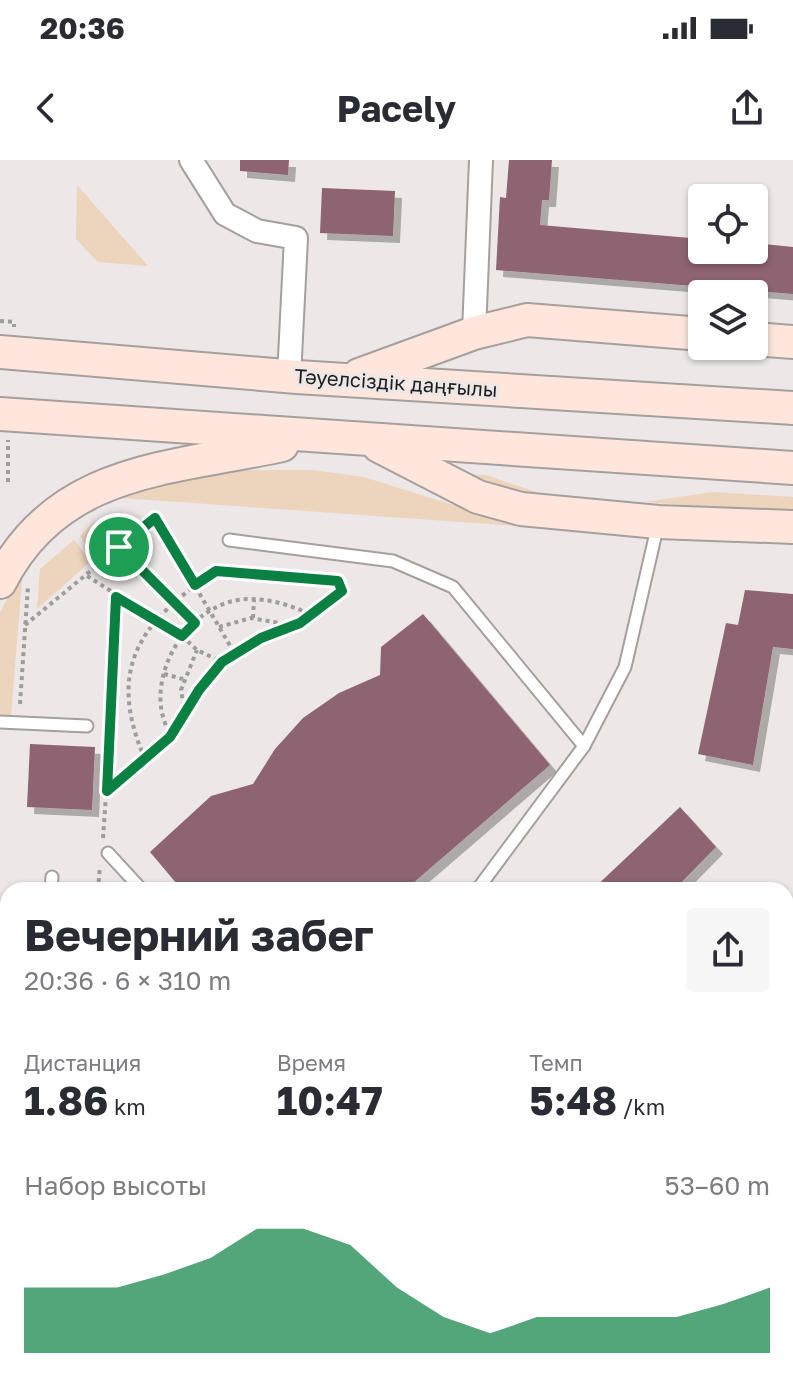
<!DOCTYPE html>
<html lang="ru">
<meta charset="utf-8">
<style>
body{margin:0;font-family:"Golos Text",sans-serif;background:#f7f7f7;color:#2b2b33;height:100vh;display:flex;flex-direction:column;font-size:30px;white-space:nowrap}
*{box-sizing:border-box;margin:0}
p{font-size:26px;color:#7c7c81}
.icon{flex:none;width:44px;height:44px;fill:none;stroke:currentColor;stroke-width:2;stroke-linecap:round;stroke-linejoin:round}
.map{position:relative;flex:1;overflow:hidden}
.drawer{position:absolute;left:0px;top:722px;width:794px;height:512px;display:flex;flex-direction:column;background:#fff;border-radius:24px 24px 0 0;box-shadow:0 2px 6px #0004}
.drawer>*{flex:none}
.fabs{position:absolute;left:688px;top:24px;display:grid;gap:16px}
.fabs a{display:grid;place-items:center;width:80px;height:80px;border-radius:8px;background:#fff;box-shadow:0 2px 6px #0004;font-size:40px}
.pin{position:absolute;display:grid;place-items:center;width:68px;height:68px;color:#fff;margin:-34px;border:4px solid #fff;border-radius:50%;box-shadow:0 2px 8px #0007}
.round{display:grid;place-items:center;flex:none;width:84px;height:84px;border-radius:8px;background:#f7f7f7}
.head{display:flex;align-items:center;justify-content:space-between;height:136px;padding:0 24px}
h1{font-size:44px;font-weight:700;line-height:60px}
.metrics{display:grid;grid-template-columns:repeat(3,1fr);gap:12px;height:136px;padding:8px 24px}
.metrics div{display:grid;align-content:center}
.metrics b{font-size:40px;font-weight:700}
.metrics small{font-size:22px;font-weight:400}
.metrics p{font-size:22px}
.chart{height:224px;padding:16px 24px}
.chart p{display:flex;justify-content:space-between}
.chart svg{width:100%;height:144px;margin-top:8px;fill:#0b8043;opacity:.7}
.status{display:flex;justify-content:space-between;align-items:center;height:56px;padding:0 40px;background:#fff;direction:ltr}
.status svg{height:22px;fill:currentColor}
header{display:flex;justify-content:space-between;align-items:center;height:104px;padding:0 24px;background:#fff;font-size:36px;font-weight:700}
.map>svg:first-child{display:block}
.green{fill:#ecd4bd}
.building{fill:#8e6372;filter:url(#shadow)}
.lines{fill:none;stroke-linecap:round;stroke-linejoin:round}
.service-casing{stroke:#a59f9e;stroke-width:15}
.minor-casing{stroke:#a59f9e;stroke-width:26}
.secondary-casing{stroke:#a59f9e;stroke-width:36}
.path{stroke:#a09c9c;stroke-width:4;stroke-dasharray:4 4;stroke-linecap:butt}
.service{stroke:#fff;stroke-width:11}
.minor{stroke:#fff;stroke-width:22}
.secondary{stroke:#fee6dc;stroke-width:32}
.route-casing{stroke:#fff;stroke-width:16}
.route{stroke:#0b8043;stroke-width:10}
.labels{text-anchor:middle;stroke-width:6;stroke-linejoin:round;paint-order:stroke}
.street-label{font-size:20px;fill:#1f1d1d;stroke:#ede7e7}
</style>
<div class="status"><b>20:36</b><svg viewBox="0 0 49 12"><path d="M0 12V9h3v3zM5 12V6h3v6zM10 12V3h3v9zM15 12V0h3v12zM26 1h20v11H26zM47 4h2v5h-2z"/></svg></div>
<header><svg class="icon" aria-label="back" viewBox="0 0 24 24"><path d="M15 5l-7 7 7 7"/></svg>Pacely<svg class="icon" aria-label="share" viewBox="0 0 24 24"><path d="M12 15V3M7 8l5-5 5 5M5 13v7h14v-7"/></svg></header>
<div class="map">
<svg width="793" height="1234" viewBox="0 0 793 1234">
<defs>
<filter id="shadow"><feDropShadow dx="7" dy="7" stdDeviation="0" flood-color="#0004"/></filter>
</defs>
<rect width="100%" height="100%" fill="#ede7e7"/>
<g class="green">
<path d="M77,25L148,106L98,102L76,79Z"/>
<path d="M230,310H312L364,317L498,359L543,362L544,368L95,336Z"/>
<path d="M454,314L486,315L548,336L509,332Z"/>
<path d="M712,332L793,337V353L645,342Z"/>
<path d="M94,362L134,365L95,398L80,376Z"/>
<path d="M74,380L91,401L37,449L40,409Z"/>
<path d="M23,407L11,556L0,555V453Z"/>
</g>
<g class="building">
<path d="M240,0H289L288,15L240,11Z"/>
<path d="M509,0H552L549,40H542L540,65L702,79V90H754V83L793,87V134L496,110L500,37L506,38Z"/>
<path d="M322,28L395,31L393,76L320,73Z"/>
<path d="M745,430L793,434V489L773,487L753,605L698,594L726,463L738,465Z"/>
<path d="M423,454L550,605L405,730H182L150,692L211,636L253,624L275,589L303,558L339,533L380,515L381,487Z"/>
<path d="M30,584L95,587L92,650L27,647Z"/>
<path d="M680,647L716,687L674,730H592Z"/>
<path d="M786,921L793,928V1006L786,999Z"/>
<path d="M6,1176L8,1226H44V1234H2Z"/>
<path d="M224,1226H255V1227L226,1234Z"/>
<path d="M536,1226H609L601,1234H526Z"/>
</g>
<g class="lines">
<g class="service-casing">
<g id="service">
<path d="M229,380L393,401L453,427L584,586"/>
<path d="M0,562L87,566"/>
<path d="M108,693L142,730"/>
<path d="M51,730L52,717"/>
<path d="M477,730L584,586L625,507L658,364"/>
<path d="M0,967H8"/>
</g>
</g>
<g class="minor-casing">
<g id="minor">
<path d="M191,0L225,54L257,71L296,78L289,217"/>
<path d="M474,173L481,0"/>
<path d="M0,1005H8"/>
<path d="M786,1181L793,1174"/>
<path d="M696,1226L697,1234"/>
<path d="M719,1234L731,1226"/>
</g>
</g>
<g class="secondary-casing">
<g id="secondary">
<path d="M754,179L793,182"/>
<path d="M0,192L297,217L793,248"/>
<path d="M359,215L474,173L527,160L702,174"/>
<path d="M0,254L793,308"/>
<path d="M379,286L478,337L521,349L658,362L793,367"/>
<path d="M0,422C58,307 173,309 282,285"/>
</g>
</g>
<g class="path">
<path d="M0,161L14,162V167"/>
<path d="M8,322V280"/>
<path d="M119,387L195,463"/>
<path d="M87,416L182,476L197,490L222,502"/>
<path d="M253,458L254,440"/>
<path d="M25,465L155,358L235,494"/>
<path d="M219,467L251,458L291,465"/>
<path d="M164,514L183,519"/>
<path d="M20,544L28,426"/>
<path d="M185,554L181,530L197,490"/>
<path d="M170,577C189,554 199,521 224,502C250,480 285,475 311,455"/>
<path d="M107,631L144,597C106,507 141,461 216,411L338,421L342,431L311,455C290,444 258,435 233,441C188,452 156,503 161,547C162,557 167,568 170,577L144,597"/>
<path d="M103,678C109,598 111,518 116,437"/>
<path d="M98,730L100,706"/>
<path d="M786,1141L793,1135"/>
<path d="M754,1234L763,1226"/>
</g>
<use href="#service" class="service"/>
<use href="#minor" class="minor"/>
<use href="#secondary" class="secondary"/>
</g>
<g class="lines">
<g class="route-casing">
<path id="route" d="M155,358L195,425L216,411L338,421L342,431L300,463L261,478L222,502L199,530L170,577L107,631L116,437L182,476L195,463L119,387Z"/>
</g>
<use href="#route" class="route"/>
</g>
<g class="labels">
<g class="street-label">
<text transform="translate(396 223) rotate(4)" y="7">Тәуелсіздік даңғылы</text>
</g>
</g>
</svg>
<div class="fabs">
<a><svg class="icon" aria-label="locate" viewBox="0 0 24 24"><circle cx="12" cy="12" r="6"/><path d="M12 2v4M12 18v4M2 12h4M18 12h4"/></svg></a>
<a><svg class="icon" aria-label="layers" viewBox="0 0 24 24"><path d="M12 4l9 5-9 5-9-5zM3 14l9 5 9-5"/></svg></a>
</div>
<div class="pin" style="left:119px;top:387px;background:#1e9e55"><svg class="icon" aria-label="arrive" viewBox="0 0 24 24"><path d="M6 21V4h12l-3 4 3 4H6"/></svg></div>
<section class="drawer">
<div class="head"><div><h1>Вечерний забег</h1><p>20:36 · 6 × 310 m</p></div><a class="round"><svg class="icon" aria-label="share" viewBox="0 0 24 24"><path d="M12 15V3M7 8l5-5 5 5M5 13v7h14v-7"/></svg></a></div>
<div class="metrics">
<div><p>Дистанция</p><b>1.86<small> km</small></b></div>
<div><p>Время</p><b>10:47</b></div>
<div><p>Темп</p><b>5:48<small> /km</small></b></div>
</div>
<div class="chart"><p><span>Набор высоты</span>53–60 m</p>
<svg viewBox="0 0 160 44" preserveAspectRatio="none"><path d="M0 44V24L10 24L20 24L30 20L40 15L50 6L60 6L70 11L80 24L90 33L100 38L110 33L120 33L130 33L140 33L150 29L160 24V44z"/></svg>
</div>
</section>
</div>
